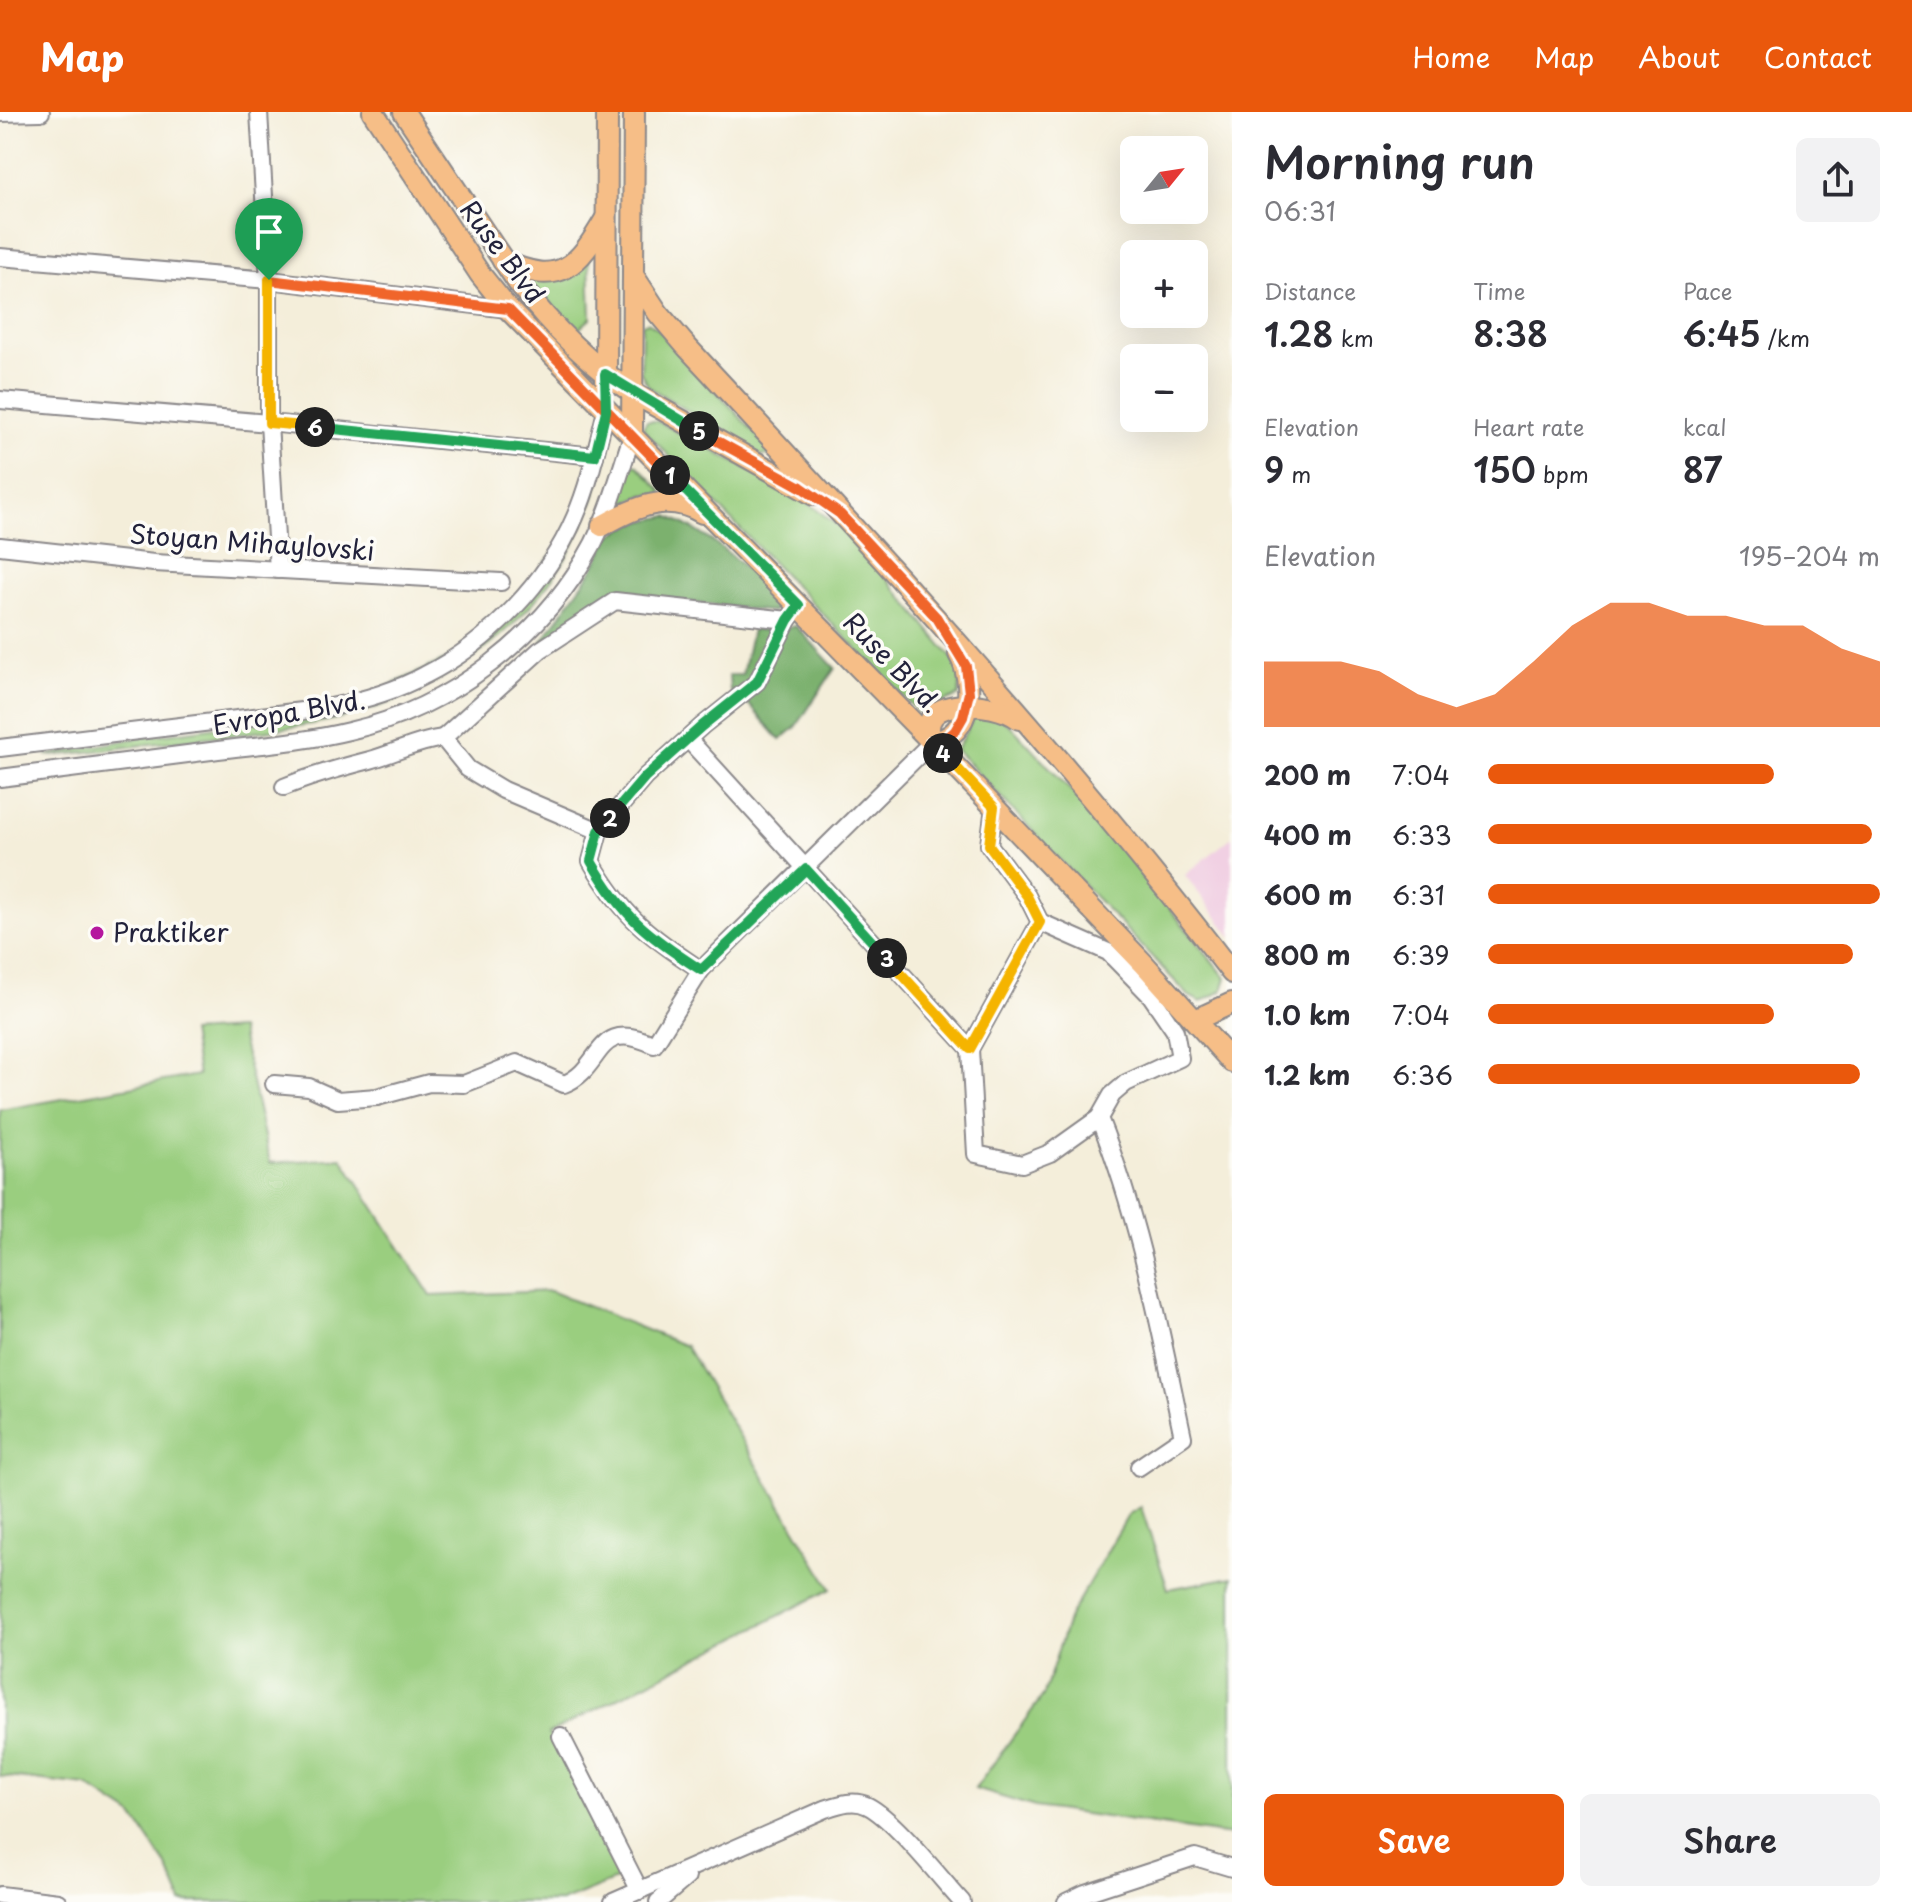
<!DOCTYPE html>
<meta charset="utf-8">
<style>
body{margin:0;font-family:"Playpen Sans",sans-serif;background:#f2f2f3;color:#2b2b33;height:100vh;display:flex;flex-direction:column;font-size:30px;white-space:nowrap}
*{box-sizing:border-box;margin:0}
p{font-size:26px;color:#7c7c81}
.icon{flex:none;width:44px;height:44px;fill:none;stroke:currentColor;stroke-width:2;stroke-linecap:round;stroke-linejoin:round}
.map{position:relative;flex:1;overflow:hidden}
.sheet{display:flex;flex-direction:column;background:#fff;width:680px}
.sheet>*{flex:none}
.needle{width:52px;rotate:60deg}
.tools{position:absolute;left:1120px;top:24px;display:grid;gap:16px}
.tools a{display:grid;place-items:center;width:88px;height:88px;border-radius:12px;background:#fff;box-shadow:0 8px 32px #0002;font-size:40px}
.pin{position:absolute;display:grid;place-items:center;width:68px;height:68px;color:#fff;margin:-82px -34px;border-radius:50% 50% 50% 0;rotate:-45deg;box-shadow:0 0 8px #0007}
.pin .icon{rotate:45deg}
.km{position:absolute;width:40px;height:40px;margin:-20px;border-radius:50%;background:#222;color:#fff;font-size:22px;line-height:40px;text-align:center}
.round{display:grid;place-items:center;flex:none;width:84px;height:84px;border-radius:12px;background:#f2f2f3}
.head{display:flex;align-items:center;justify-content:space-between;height:136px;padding:0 32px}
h1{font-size:44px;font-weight:600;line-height:60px}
.stats{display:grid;grid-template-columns:repeat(3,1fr);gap:12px;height:136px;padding:8px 32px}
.stats div{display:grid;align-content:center}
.stats b{font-size:34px;font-weight:600}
.stats small{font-size:22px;font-weight:400}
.stats p{font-size:22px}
.chart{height:224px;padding:16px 32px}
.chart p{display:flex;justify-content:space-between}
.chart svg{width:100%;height:144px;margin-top:8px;fill:#ea580c;opacity:.7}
.action{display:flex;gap:16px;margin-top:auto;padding:16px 32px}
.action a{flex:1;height:92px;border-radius:12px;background:#ea580c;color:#fff;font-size:32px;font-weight:600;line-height:92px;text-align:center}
.action a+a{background:#f2f2f3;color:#2b2b33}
ul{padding:0 32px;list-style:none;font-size:26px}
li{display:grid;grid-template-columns:128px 96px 1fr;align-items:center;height:60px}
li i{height:20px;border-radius:10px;background:#ea580c}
header{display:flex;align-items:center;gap:48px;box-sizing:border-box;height:112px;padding:0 40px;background:#ea580c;color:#fff}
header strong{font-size:38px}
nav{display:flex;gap:44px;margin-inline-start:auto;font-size:28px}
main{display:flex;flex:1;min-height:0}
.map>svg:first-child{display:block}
.built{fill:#f1d0e3}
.green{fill:#9ace7f;stroke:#5e785d;stroke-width:2}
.forest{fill:#7bb16e;stroke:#4e6a54;stroke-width:2}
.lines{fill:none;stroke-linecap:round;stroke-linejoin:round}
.minor-casing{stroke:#8b888a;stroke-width:20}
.major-casing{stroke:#8b888a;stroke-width:24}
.minor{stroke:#fff;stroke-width:16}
.major{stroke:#f6be87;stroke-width:20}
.split-1-casing{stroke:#fff;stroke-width:16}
.split-2-casing{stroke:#fff;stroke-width:16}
.split-3-casing{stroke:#fff;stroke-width:16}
.split-4-casing{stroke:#fff;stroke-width:16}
.split-5-casing{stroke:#fff;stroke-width:16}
.split-6-casing{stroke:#fff;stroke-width:16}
.split-7-casing{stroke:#fff;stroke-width:16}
.split-1{stroke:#f0652b;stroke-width:10}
.split-2{stroke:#22a559;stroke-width:10}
.split-3{stroke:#22a559;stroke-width:10}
.split-4{stroke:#f5b400;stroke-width:10}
.split-5{stroke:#f0652b;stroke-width:10}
.split-6{stroke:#22a559;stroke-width:10}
.split-7{stroke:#f5b400;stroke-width:10}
.poi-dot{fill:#b5179e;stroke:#fdfcf7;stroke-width:3}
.labels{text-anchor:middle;stroke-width:7;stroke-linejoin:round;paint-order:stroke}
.street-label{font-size:26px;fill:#22223b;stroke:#fdfcf7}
.poi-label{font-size:26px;fill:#22223b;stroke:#fdfcf7;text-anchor:start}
</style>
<header>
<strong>Map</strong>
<nav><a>Home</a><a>Map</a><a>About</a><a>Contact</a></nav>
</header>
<main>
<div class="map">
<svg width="1232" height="1790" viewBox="0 0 1232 1790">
<rect width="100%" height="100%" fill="#fdfcf7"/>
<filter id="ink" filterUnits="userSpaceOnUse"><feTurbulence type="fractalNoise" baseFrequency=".0125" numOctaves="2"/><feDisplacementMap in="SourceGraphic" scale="16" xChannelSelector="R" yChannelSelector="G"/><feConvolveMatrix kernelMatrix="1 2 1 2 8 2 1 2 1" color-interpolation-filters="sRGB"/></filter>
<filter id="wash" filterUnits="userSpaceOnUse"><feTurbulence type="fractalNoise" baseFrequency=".006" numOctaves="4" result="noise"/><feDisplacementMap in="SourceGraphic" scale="32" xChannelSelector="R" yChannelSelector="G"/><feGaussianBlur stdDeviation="1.8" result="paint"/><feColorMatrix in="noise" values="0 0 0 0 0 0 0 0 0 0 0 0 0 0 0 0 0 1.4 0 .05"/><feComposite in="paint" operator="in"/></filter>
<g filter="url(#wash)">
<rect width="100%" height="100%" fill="#f4eeda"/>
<path class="built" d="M1232,725V825L1185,763Z"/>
<g class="green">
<path d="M589,148L591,206L579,217L569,214L531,174V170Z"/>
<path d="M648,210L657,216L679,238L771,339L769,343L762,344L649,275L641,261L642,212Z"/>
<path d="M647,309H657L802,386L856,428L952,546L960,560L959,584L918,600L645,319L643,315Z"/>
<path d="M603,337L606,338C581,476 474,573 340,606C289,618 235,622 183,628C151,632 119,636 87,640C74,641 57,645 46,643L144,625L334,599L480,532L584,402L593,379Z"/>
<path d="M632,352L637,353L662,379V382L644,383L617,394Z"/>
<path d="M975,603L998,605L1012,615L1098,708L1226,866L1222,879L1201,890L1189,884L956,638Z"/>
<path d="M240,917L270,1051L342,1046L431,1184L550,1179L686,1234L831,1477L548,1622L628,1763L561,1790H182L167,1754L133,1704L87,1674L0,1664V998L198,963L191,920Z"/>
<path d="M1141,1395L1168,1477L1232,1465V1723L1035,1695L975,1677L1044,1582L1069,1505L1129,1402Z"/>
</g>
<g class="forest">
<path d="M668,404C707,421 755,457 776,494L773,500L620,482L540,532L591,460L611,423L634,411Z"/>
<path d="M796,514L835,556L796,615L780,628L746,589L730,579L729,563H742L752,517L768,518Z"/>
</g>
</g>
<g filter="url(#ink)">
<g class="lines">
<g class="minor-casing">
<g id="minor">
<path d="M259,0L269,168V311L278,458"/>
<path d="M0,1L41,0"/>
<path d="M0,145L269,168L508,197"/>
<path d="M0,288L269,311L595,344"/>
<path d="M0,434L154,451L501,470"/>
<path d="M443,626L540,538L615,489L788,508"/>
<path d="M688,627L970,937"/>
<path d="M0,636L326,596C361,589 394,580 425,563C489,531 547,470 575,405C590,371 597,334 606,299"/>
<path d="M0,666C70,657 141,648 211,639C257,633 304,630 349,619C451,596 544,524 593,432C610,398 620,360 632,324"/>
<path d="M284,675C313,663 339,656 370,648C396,641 414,630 443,626L468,657L503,678L599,719"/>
<path d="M994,695L989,733L1027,784L1040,810L1108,840L1151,884L1175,919L1180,946L1126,971L1112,983L1099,1006C1140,1108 1160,1217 1183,1325L1139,1355"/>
<path d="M1040,810L970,937L976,1042L1022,1052L1050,1041L1099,1006"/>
<path d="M701,858C649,824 623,805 591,749L599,719L645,665L702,614L757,570L788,508L799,493"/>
<path d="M274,972L309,975L338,988L377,985L429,971L464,972L517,951L564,972C604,957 594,904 654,933L701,858L932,630"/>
<path d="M561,1624L640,1779"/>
<path d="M0,1783L58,1790"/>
<path d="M613,1790L825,1697C840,1692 854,1687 868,1694C895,1708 940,1766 962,1790"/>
<path d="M658,1790L687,1765"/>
<path d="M1066,1790L1085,1781L1195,1745L1232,1756"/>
</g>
</g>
<g class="major-casing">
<g id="major">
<path d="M373,0L480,162L508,197L932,630L1144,852L1232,950"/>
<path d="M404,0L519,172C551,214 589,252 633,281L814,383"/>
<path d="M503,149C561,176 578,154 606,106"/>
<path d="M633,163L658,201L686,234C875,437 1063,641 1232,861"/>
<path d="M606,271L607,0"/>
<path d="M632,324L634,0"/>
<path d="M602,414C635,395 667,380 702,401"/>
<path d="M959,542C975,570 973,625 932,630C912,582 994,588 1019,607"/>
<path d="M1195,908L1232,891"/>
</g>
</g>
<use href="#minor" class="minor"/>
<use href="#major" class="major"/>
</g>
</g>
<g class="lines" filter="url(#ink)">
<g class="split-1-casing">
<path id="split-1" d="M269,168L508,197L670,363"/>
</g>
<g class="split-2-casing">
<path id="split-2" d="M610,706L645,665L702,614L757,570L788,508L799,493L670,363"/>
</g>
<g class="split-3-casing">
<path id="split-3" d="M610,706L599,719L591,749C623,805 648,824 701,858L806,757L887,846"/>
</g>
<g class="split-4-casing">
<path id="split-4" d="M887,846L970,937L1040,810L1027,784L989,733L994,695L943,641"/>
</g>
<g class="split-5-casing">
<path id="split-5" d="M699,319L801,375L840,402L937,506L966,554L969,581L963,605L955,619L946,627L932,630L943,641"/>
</g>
<g class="split-6-casing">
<path id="split-6" d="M315,315L595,344L606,299L605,262L699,319"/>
</g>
<g class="split-7-casing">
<path id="split-7" d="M269,168V311L315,315"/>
</g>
<use href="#split-1" class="split-1"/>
<use href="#split-2" class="split-2"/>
<use href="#split-3" class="split-3"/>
<use href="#split-4" class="split-4"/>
<use href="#split-5" class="split-5"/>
<use href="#split-6" class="split-6"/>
<use href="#split-7" class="split-7"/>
</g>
<circle class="poi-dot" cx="97" cy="821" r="8"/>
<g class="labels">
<g class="street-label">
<text transform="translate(502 140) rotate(53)" y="9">Ruse Blvd</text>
<text transform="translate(252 431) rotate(4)" y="9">Stoyan Mihaylovski</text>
<text transform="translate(892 551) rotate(46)" y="9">Ruse Blvd.</text>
<text transform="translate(289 601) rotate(-10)" y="9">Evropa Blvd.</text>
</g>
<g class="poi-label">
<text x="113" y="830">Praktiker</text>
</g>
</g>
</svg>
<div class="tools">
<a><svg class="needle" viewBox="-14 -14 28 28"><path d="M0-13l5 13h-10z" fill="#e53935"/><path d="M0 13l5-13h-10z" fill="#7c7c81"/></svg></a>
<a>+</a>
<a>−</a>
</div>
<div class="pin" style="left:269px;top:168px;background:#1e9e55"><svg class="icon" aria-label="arrive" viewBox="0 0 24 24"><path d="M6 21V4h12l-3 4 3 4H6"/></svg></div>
<b class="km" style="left:670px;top:363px">1</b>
<b class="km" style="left:610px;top:706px">2</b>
<b class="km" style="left:887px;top:846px">3</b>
<b class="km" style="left:943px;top:641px">4</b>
<b class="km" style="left:699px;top:319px">5</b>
<b class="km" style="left:315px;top:315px">6</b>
</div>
<section class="sheet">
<div class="head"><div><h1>Morning run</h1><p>06:31</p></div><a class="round"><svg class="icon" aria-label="share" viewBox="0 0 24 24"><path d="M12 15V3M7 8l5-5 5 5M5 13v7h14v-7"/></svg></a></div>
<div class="stats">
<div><p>Distance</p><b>1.28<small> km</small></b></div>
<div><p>Time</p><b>8:38</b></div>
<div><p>Pace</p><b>6:45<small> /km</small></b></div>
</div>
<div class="stats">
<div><p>Elevation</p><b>9<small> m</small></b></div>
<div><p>Heart rate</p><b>150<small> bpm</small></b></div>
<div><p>kcal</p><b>87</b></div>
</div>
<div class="chart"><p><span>Elevation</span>195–204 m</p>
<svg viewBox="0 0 160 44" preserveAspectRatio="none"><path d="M0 44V24L10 24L20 24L30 27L40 34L50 38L60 34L70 24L80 13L90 6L100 6L110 10L120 10L130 13L140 13L150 20L160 24V44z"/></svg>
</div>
<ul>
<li><b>200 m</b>7:04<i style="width:73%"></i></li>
<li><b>400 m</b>6:33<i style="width:98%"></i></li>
<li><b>600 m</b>6:31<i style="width:100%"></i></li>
<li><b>800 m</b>6:39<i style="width:93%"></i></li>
<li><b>1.0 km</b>7:04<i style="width:73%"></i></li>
<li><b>1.2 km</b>6:36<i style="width:95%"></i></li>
</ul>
<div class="action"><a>Save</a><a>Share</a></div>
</section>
</main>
